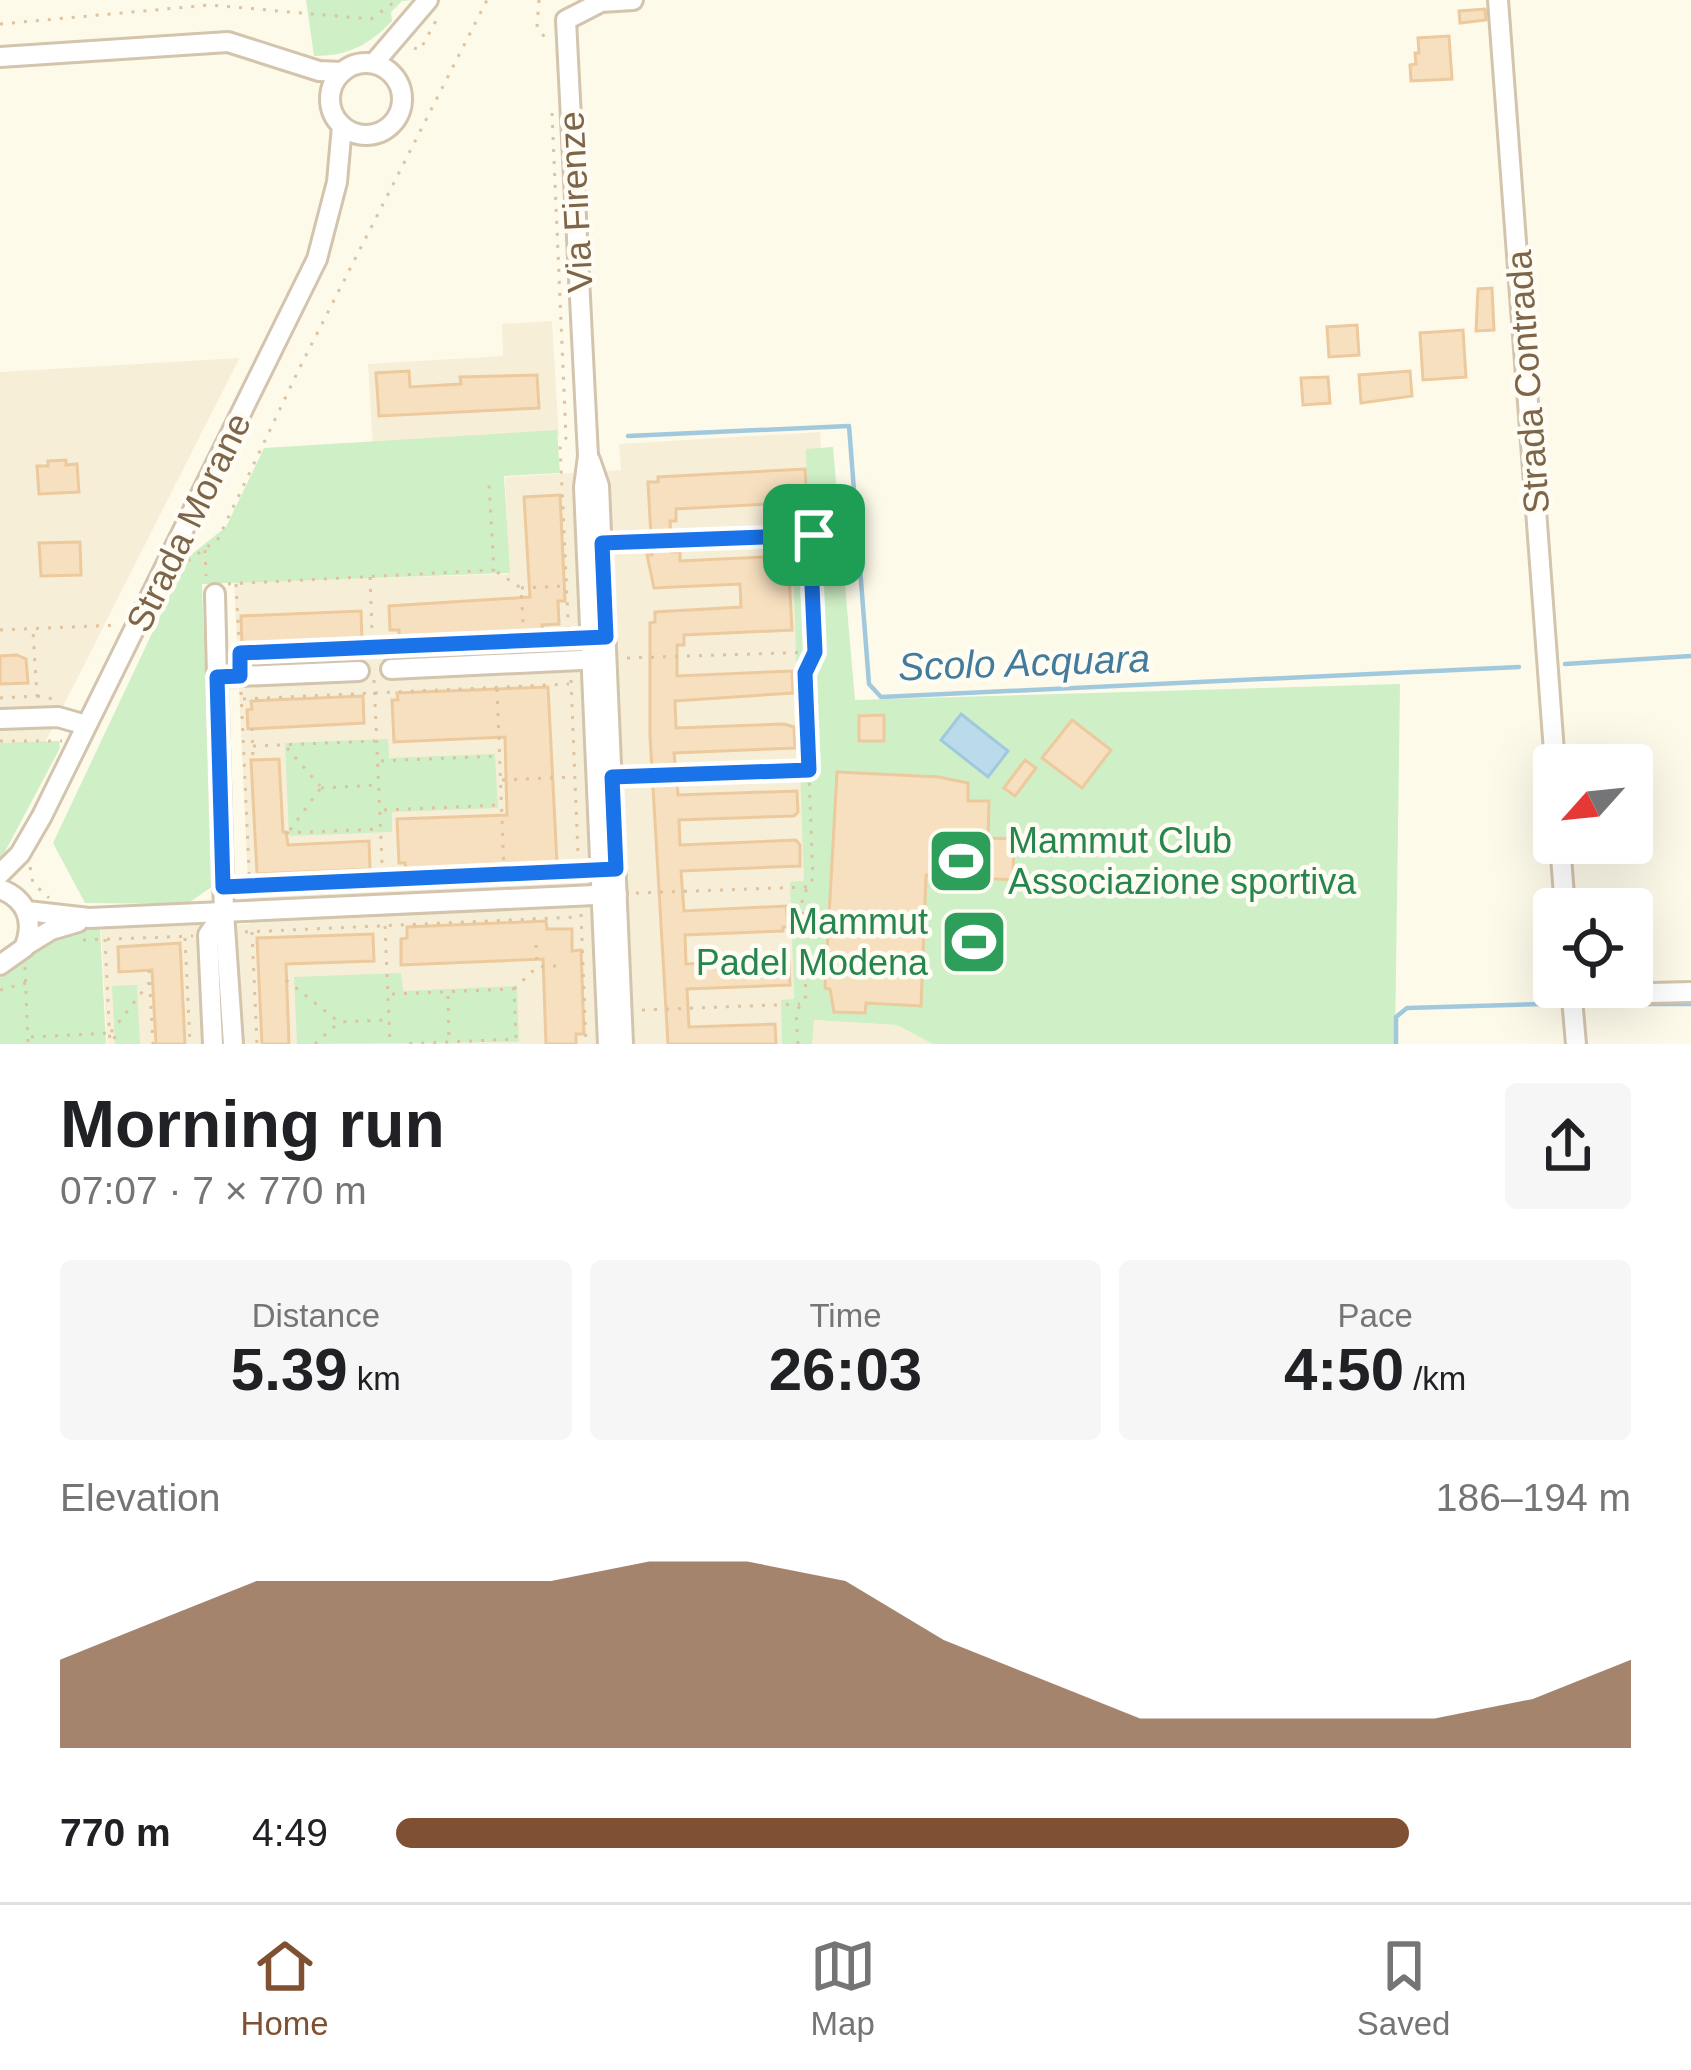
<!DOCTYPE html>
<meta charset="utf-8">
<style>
body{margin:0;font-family:Helvetica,sans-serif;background:#f6f6f6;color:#202124;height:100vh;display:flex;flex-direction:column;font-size:45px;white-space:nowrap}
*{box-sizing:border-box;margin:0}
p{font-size:39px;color:#757577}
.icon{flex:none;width:66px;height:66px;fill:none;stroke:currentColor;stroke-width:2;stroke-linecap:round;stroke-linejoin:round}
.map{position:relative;height:1044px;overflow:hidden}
.side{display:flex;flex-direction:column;background:#fff;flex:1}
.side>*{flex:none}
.needle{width:78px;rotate:243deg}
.fabs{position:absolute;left:1533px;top:744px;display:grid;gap:24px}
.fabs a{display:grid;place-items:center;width:120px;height:120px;border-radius:12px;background:#fff;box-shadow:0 12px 48px #0002;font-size:60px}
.pin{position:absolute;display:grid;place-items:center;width:102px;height:102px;color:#fff;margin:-51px;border-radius:24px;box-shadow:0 6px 18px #0006}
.round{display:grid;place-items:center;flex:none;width:126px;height:126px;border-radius:12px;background:#f6f6f6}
.summary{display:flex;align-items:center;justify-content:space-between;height:204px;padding:0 60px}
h1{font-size:66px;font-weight:800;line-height:90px}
.metrics{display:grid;grid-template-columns:repeat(3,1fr);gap:18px;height:204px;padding:12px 60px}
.metrics div{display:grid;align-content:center;border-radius:12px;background:#f6f6f6;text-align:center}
.metrics b{font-size:60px;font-weight:800}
.metrics small{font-size:33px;font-weight:400}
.metrics p{font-size:33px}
.chart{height:336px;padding:24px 60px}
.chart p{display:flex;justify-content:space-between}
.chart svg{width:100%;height:216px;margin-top:12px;fill:#7f5132;opacity:.7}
ul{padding:0 60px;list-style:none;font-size:39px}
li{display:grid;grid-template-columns:192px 144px 1fr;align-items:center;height:90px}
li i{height:30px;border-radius:15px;background:#7f5132}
.menu{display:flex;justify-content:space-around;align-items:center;height:168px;border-top:3px solid #e0e0e0;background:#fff;font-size:33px;color:#757577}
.menu a{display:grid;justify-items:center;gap:6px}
.menu .current{color:#7f5132}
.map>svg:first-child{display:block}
.residential{fill:#f7eed7}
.green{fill:#cfefc6}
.water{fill:#bbdbeb;stroke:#a0c9de;stroke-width:3}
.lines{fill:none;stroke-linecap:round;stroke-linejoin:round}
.stream{stroke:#a0c9de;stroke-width:4.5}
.building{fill:#f7e0bf;stroke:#ecca9d;stroke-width:3}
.minor-casing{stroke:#d3c4ad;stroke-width:24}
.path{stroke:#ddc3a0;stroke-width:3;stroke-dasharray:3 9;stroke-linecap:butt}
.minor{stroke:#fff;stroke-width:18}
.route-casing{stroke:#fff;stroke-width:24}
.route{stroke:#1a73e8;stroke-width:15}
.labels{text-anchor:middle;stroke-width:9;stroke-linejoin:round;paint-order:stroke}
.street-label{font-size:36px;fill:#7d6549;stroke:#fffcf3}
.leisure-label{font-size:36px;fill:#27864d;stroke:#fffcf3;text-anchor:start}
.water-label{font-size:39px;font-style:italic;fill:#427b9b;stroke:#fffcf3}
</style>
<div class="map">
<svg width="1691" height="1044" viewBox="0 0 1691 1044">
<rect width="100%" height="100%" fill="#fefaea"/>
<g class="residential">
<path d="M552,321L559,437L373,448L368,364L503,356L502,324Z"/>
<path d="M239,358V359L0,831V372Z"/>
<path d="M820,432L832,642L814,1020L897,1025L933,1044H107L101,927L250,924L234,582L509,574L505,477L621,470L619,444Z"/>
</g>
<g class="green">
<path d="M306,0H415L402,1L391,12L392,21C369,45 348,56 314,56Z"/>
<path d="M557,430L560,473L504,476L510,573L202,584L213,886L187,904L85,903L53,843L188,557L226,527L264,448Z"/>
<path d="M833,447L855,700L1400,684L1395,1044H933L897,1025L814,1020L812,1044H782L781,1000L794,999L790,882L804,881L792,539L809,538L806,449Z"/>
<path d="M388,739L389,758L495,754L498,808L392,812V832L289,836L285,743Z"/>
<path d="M59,741L60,748L0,861V743Z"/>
<path d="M100,927L106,1044H0V978C45,952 39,929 100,927Z"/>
<path d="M401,973L403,991L517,986L519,1042L297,1044L294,977Z"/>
<path d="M137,985L140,1044H115L112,986Z"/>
</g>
<path class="water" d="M961,714L1008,751L988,777L941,740Z"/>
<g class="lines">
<g class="stream">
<path d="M628,436L849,426L869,684L881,697L1519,667"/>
<path d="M1565,664L1691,656"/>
<path d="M1608,1004H1691"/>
<path d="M1396,1044V1017L1407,1008L1544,1004"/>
</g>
</g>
<g class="building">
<path d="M1485,9L1486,20L1460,23L1459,11Z"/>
<path d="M1449,36L1452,79L1411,81L1410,65L1416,64L1415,53H1419L1418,38Z"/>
<path d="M1492,288L1494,330L1476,331L1478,289Z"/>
<path d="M1357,325L1359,355L1329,357L1327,327Z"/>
<path d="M1463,330L1466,377L1423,380L1420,333Z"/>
<path d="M409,371L410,387L461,384L460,377L537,375L539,408L379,416L376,373Z"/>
<path d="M1410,371L1412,396L1361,403L1359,375Z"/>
<path d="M1328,377L1330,403L1303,405L1301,378Z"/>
<path d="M66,460V465L77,464L79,492L39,494L37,466H48V461Z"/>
<path d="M805,469L807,502L676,509V521H670L672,552H680V561L788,556L792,630L684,635V645H677V676L792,671L793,693L675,701L676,728L784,724L794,727L795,748L674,753L678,795L797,791L798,812L794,816L679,820L680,845L796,840L800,845V866L681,871L684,911L786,906L788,927H783V931L685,935L686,964L784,960L789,962L790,985L687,989L689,1027L775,1024L776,1044H668L650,736V623L655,622V612L741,607L740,584L654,588L647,555H652L648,482H658V477Z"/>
<path d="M560,495L565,601H558L559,624L542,625L543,634L399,640V630H390L389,606L530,597L524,497Z"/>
<path d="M80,542L81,575L41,576L39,543Z"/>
<path d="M361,611L362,642L242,646L241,616Z"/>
<path d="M17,655L26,659L28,683L0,684V656Z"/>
<path d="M548,687L557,863L406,869L405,863H399L397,819L507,815L505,737L394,742L392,700H398L397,693Z"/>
<path d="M363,696L364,723L248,729L247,710L252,709L251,701Z"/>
<path d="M884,715V741H859V716Z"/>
<path d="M1072,720L1111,750L1082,788L1042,758Z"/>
<path d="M279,759L283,832H286L288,845L369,841L370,869L257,874L251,760Z"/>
<path d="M1025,760L1036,768L1015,796L1004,788Z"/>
<path d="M837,772L939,777L968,783V801H989L988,838L1014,839L1013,880L926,875L921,1006L866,1003L865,1013L834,1012L830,989L825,988Z"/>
<path d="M546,921L547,929H572V951L581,950L584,1034H576V1044H546L543,959L401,965V939L407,938V927Z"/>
<path d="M373,934L374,961L286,964L289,1044H262L257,938Z"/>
<path d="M180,943L185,1044H156L152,970L119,972L118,947Z"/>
</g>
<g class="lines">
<g class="minor-casing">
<g id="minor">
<path d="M1498,0L1555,765"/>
<path d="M0,57L228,42L319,71L342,72"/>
<circle cx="366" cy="99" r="36"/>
<path d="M374,63L428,0"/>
<path d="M590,460L599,486L623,1044"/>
<path d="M215,594L217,677"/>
<path d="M391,669L602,659"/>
<path d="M0,719L58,717L86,725"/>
<path d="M1560,843L1565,909"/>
<path d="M0,874L20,854L42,816L317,259L337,182L342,126"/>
<path d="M0,889C27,899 35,922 24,948L0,965"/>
<path d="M27,911L89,918L617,894"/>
<path d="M25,946L51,930L78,922"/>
<path d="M1571,987L1576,1044"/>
<path d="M1572,995L1691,992"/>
<path d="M213,1044L208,935L224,912"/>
<path d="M233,1044L224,912L217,677L359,671"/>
<path d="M608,1044L584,487L588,456L566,20L601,2L633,0"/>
</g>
</g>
<g class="path">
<path d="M539,0L537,27L549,43"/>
<path d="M0,24L210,5L371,19L397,0"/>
<path d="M414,48L420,50L438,17"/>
<path d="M552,113L566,438L560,445L569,641"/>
<path d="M622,542L810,535"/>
<path d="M205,550L206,576"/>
<path d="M188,561L218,539L300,367L487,0"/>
<path d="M497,572L521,588L524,639"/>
<path d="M370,577L373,659"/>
<path d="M228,584L494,570L489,484"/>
<path d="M236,584L240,659"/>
<path d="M521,588L565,586"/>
<path d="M0,630L118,625"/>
<path d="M242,653L568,639"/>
<path d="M627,658L815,652"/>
<path d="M374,680L383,886"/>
<path d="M571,680L579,880"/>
<path d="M497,689L504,871"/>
<path d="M241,692L250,892"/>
<path d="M37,696L53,699"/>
<path d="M0,698L37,696L33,631"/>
<path d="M243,699L569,684"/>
<path d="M252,728L253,760"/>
<path d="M0,741H62"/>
<path d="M253,746L375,741"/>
<path d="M287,748L320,786"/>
<path d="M381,761L498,756"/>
<path d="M632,776L808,770"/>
<path d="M502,780L571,777"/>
<path d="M321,788L379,785"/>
<path d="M384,810L500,805"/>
<path d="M290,830L320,789"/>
<path d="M286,833L379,829"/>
<path d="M30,867L33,883L49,898"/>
<path d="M258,874L259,894"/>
<path d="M243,886L575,871"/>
<path d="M636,893L807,887"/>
<path d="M581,914L586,1044"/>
<path d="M385,926L390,1044"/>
<path d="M245,932L577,917"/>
<path d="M252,932L257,1044"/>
<path d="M185,938L190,1044"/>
<path d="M105,939L110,1044"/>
<path d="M83,940L193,936"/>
<path d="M536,945L537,965"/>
<path d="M25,967L28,1044"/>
<path d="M149,970L153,1044"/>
<path d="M286,980L339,1022L387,1020"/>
<path d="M514,989L537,967L557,966"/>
<path d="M0,990L26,983"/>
<path d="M392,994L514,989L516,1039L402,1044"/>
<path d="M448,996L449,1040"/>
<path d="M642,1010L800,1004"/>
<path d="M111,1032L149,983"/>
<path d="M31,1037L110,1033L121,1044"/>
<path d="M315,1044L338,1023"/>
<path d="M798,1044L796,1012L806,996L802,898L813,878L805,673L815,652L810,541L816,530L815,493"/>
</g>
<use href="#minor" class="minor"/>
</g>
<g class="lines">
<g class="route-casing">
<path id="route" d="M814,535L810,541L815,652L805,673L809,770L612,777L616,869L223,887L217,677L240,676V653L606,637L602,543Z"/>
</g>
<use href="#route" class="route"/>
</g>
<defs>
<g id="stadium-square" transform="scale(3.45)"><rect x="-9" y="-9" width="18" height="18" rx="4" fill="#2e9e5b" stroke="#fffcf3"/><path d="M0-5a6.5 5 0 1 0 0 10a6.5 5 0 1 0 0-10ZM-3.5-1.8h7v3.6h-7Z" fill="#fff"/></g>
</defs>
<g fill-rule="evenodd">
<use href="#stadium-square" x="961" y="861"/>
<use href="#stadium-square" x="974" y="942"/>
</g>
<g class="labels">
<g class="street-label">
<text transform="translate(575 202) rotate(-93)" y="13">Via Firenze</text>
<text transform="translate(1527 382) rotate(-94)" y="13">Strada Contrada</text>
<text transform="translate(188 522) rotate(-64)" y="13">Strada Morane</text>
</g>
<g class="leisure-label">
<text x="1008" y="853">Mammut Club<tspan x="1008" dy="41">Associazione sportiva</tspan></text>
<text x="928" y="934" text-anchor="end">Mammut<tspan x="928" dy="41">Padel Modena</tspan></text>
</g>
<g class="water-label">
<text transform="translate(1024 662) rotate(-2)" y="14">Scolo Acquara</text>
</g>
</g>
</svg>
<div class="fabs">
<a><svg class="needle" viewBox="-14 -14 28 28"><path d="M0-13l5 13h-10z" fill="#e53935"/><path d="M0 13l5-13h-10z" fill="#757577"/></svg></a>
<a><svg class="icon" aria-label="locate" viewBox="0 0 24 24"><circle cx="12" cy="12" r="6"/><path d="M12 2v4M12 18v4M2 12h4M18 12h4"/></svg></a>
</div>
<div class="pin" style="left:814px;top:535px;background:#1e9e55"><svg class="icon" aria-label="arrive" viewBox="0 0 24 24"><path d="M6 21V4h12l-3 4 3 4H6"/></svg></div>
</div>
<section class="side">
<div class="summary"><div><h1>Morning run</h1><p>07:07 · 7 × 770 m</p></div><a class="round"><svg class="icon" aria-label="share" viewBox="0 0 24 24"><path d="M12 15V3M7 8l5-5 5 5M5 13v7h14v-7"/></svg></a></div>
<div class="metrics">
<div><p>Distance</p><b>5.39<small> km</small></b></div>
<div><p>Time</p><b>26:03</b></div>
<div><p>Pace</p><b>4:50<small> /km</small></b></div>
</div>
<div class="chart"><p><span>Elevation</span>186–194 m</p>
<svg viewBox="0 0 160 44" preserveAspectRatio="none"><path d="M0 44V26L10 18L20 10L30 10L40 10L50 10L60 6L70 6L80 10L90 22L100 30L110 38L120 38L130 38L140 38L150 34L160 26V44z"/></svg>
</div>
<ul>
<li><b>770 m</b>4:49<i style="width:82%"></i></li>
</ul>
</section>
<nav class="menu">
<a class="current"><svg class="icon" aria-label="home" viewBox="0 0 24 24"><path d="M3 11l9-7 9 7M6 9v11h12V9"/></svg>Home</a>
<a><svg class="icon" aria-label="map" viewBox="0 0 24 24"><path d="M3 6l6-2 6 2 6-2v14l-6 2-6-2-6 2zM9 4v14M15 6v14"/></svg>Map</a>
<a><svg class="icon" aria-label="saved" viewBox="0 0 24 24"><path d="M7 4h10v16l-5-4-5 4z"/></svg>Saved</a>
</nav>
